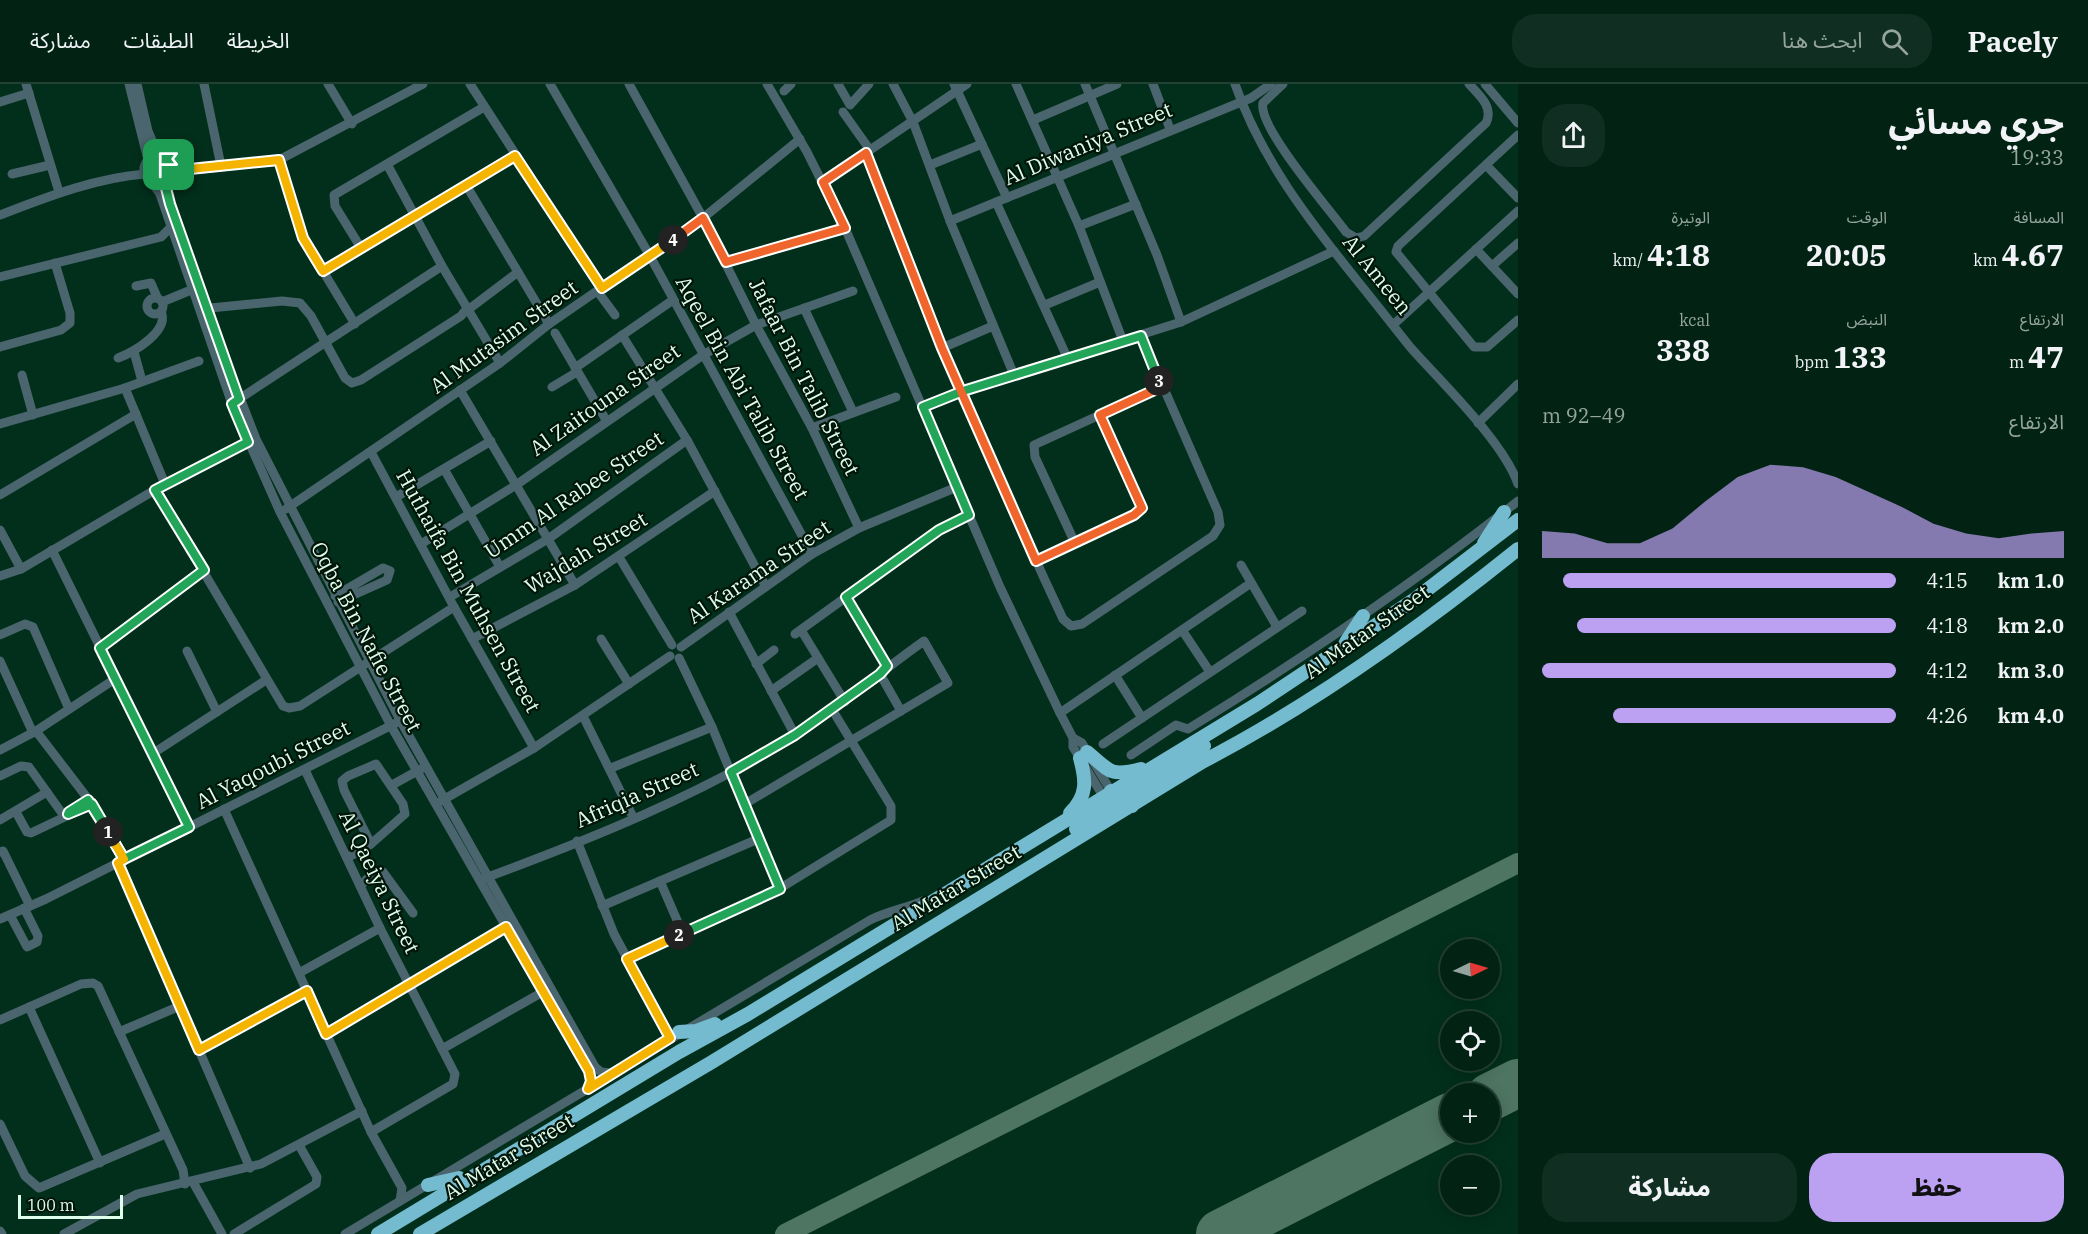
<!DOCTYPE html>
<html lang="ar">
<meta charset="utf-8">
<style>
body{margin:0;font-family:"IBM Plex Serif","Noto Sans Arabic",serif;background:#102f22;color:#f1f3f6;direction:rtl;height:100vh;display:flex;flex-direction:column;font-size:22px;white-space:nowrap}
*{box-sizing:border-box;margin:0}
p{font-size:20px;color:#96a4a0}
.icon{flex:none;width:33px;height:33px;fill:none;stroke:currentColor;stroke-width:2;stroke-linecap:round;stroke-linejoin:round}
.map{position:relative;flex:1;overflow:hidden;direction:ltr}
.side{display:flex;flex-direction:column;background:#022314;width:570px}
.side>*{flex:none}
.needle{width:39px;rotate:85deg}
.controls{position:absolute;left:1440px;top:855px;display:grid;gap:12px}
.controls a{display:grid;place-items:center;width:60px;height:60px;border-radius:50%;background:#022314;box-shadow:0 3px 15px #0003,0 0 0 2px #234034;font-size:30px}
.scale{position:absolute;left:18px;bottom:15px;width:105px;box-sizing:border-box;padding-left:6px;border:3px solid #e0fdeb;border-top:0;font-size:16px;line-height:21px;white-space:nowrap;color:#e0fdeb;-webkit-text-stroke:4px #011509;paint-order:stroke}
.pin{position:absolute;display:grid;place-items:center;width:51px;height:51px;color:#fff;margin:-26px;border-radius:12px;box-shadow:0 3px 9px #0006}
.km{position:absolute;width:30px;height:30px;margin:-15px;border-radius:50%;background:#222;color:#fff;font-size:16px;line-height:30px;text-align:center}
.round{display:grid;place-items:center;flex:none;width:63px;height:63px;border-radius:24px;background:#102f22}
.overview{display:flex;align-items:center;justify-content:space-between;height:102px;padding:0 24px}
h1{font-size:33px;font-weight:800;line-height:45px}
.metrics{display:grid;grid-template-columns:repeat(3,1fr);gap:9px;height:102px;padding:6px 24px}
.metrics div{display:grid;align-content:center}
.metrics b{font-size:30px;font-weight:800}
.metrics small{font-size:16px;font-weight:400}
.metrics p{font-size:16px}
.chart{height:168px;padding:12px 24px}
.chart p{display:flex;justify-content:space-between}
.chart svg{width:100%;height:108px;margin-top:6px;fill:#bca0f2;opacity:.7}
.primary-button{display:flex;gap:12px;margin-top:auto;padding:12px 24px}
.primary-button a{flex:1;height:69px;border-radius:24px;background:#bca0f2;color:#111;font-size:24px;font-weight:800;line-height:69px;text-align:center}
.primary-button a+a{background:#102f22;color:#f1f3f6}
ul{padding:0 24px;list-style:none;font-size:20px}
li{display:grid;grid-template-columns:96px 72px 1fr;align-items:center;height:45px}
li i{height:15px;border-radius:8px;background:#bca0f2}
header{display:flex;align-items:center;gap:36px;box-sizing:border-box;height:84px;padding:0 30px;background:#022314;border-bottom:2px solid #234034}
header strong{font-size:28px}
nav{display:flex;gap:33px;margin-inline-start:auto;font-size:21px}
.search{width:420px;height:54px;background:#102f22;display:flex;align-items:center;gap:15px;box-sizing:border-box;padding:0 21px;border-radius:24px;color:#96a4a0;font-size:22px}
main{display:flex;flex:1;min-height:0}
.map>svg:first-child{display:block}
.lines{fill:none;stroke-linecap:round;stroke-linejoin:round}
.taxiway{stroke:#4e7562;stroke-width:20}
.runway{stroke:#4e7562;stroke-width:48}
.minor{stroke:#4a656d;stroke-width:9}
.highway{stroke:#75bbcf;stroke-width:14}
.split-1-casing{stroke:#fff;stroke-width:12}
.split-2-casing{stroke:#fff;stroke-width:12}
.split-3-casing{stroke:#fff;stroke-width:12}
.split-4-casing{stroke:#fff;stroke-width:12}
.split-5-casing{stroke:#fff;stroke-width:12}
.split-1{stroke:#22a559;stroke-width:8}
.split-2{stroke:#f5b400;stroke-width:8}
.split-3{stroke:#22a559;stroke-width:8}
.split-4{stroke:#f0652b;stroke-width:8}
.split-5{stroke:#f5b400;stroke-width:8}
.labels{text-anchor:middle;stroke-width:4.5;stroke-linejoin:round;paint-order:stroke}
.street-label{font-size:21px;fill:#e0fdeb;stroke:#011509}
</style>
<header>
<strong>Pacely</strong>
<div class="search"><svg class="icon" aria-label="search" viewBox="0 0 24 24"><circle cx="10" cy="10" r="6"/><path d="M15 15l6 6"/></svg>ابحث هنا</div>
<nav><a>الخريطة</a><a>الطبقات</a><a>مشاركة</a></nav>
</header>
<main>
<section class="side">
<div class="overview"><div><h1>جري مسائي</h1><p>19:33</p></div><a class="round"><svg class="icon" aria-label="share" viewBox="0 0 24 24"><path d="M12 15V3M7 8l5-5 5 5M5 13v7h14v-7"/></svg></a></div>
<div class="metrics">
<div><p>المسافة</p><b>4.67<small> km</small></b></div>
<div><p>الوقت</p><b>20:05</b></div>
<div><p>الوتيرة</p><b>4:18<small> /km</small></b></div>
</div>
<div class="metrics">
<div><p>الارتفاع</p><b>47<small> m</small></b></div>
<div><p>النبض</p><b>133<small> bpm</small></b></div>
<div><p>kcal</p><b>338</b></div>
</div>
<div class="chart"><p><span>الارتفاع</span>49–92 m</p>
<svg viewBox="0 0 160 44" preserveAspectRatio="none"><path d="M0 44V33L10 34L20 38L30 38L40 32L50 21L60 11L70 6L80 7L90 11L100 17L110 23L120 30L130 34L140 36L150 34L160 33V44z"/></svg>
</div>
<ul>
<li><b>1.0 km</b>4:15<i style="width:94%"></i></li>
<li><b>2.0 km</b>4:18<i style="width:90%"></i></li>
<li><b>3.0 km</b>4:12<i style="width:100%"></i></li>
<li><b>4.0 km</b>4:26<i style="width:80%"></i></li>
</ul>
<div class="primary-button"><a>حفظ</a><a>مشاركة</a></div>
</section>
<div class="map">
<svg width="1518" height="1150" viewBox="0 0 1518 1150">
<rect width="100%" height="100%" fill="#022f1b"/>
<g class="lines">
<path class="taxiway" d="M785,1150L1518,779"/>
<g class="runway">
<path d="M1490,1013L1518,999"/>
<path d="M1220,1150L1450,1033"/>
</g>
<g class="minor">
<path d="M26,0L59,108"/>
<path d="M129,0L148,76"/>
<path d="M137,0L148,47L159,72"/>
<path d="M204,0L221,82"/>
<path d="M328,0L352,40"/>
<path d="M470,0L602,204"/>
<path d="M550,0L650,172L812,470"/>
<path d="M629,0L703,134L756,241L812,344L859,444"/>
<path d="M767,0L807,68L845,144L1000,503L1060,629L1073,654L1082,659L1111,707"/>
<path d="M838,0L850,21L869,0"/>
<path d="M893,0L913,38L950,137L1014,291"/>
<path d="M954,0L1007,114"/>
<path d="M1016,0L1079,142L1123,257"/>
<path d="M1085,0L1157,171L1181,238"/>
<path d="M1153,0L1170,45"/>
<path d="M1235,0C1261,75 1310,138 1360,200C1377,221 1394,243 1411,264C1442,299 1503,357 1518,400"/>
<path d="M1283,0L1263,19C1257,42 1330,126 1346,148L1356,154L1364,152L1486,39C1494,23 1479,11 1469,0"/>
<path d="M1485,0L1518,39"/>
<path d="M784,7L791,0"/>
<path d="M0,18L29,9"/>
<path d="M843,28L870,66"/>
<path d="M1033,36L1117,0"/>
<path d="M1518,51L1398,162L1396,168L1474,263H1487L1518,236"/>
<path d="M866,69L942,264L1043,492L1063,535L1071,542L1082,540L1213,452L1220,441L1218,428L1141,252"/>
<circle cx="157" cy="85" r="13"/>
<path d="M279,76L303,154L355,240"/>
<path d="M930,81L982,60"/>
<path d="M1486,81L1518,114"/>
<path d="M388,82L442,182L500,279"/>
<path d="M169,89L279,76L423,0"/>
<path d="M12,90L50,81"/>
<path d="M166,94L170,120L205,224L256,355L400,636L595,983L601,988L611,989"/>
<path d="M151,97L160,110L232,320L280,428L391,642L589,987L591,992L588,1005"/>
<path d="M823,98L967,0"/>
<path d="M466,101L549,240"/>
<path d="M996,118L1067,273"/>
<path d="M0,131C47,113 95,94 145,90"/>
<path d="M950,137L1251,14L1271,0"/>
<path d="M1079,142L1136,120"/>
<path d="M361,164L335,122L334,111L484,23"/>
<path d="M1476,165L1518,210"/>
<path d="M726,178L845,144"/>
<path d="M1492,182L1518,159"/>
<path d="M323,187L515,72"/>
<path d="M0,193L161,153L170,144"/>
<path d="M136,202L151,199L157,213"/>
<path d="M598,208L615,231"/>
<circle cx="155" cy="222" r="8"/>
<path d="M162,218L191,206"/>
<path d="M1045,221L1100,198"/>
<path d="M804,224L853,328"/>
<path d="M200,225L282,217L300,219L311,232L345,294L352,299L361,296L461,232L468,223"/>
<path d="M469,225L518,188"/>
<path d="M1393,241L1518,127"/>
<path d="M555,249L606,336"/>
<path d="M622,251L687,356L765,501"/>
<path d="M0,263L61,246L70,239V229L55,179"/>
<path d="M942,264L993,242"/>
<path d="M134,268L142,297"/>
<path d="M118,274C134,268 170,247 161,227"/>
<path d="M575,284L673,216"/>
<path d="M22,291L33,331"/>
<path d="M552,303L577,288"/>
<path d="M125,304L165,400"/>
<path d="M460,306L575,501"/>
<path d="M236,317L442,182"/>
<path d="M923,323L963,307L1181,238L1334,167"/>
<path d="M1478,339L1518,300"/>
<path d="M0,340L125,304L199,277"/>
<path d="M812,344L896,313"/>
<path d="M371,368L454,523L534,664"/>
<path d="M444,385L500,483"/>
<path d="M155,406L283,622L289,624L300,622L454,523"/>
<path d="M0,411L136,330"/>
<path d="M396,413L491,357"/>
<path d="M286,425L500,279L549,240L703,134L800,55"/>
<path d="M0,446L21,485"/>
<path d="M1075,459L1035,373L1034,361L1161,303"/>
<path d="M421,460L516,401L703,271L756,241L853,207"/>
<path d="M52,466L189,743"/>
<path d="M619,473L672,561"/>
<path d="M1036,477L1134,431L1142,424L1100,331"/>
<path d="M1241,481L1277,543"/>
<path d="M0,492L21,485L165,400L251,357"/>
<path d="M335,512L383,484L390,487L387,496L338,518"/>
<path d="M450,513L548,455L687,356"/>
<path d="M846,513L887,583"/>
<path d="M729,528L795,651"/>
<path d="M801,546L845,618"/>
<path d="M1182,546L1210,588"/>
<path d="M795,550L939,446L969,431"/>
<path d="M0,551L25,540L33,543L69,625"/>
<path d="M472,555L575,501L715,407"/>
<path d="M601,555L629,600"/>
<path d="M681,563L812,470L859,444L957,403"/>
<path d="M100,564L204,486"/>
<path d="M187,567L217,628"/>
<path d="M679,574L712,643L779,805"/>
<path d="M0,577L33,649"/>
<path d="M756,580L774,566"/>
<path d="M880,590L901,627"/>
<path d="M1115,591L1142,634"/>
<path d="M771,607L818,574"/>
<path d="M1060,629L1251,499"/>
<path d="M583,632L633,733"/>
<path d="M36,647L92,720L124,775"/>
<path d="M1073,654V663L1106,717"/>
<path d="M1103,660L1302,527"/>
<path d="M0,666L36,647L115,595"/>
<path d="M152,670L266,596"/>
<path d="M1131,671L1176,641L1188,645C1302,575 1413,500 1518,417"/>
<path d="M611,684L712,643"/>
<path d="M305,686L380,844L455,990L453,1000L371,1048"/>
<path d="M0,692L21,682L29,683L64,732"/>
<path d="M392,701L421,685"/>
<path d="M441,717L534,664L670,572"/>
<path d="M224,725L371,1048L402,1104L400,1117"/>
<path d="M16,728L27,748L31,749L92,720"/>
<path d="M0,736L47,708"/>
<path d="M577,757L614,850L670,954"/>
<path d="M0,768L3,767L30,822"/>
<path d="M347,774L371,760L405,730L403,720L376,680L348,692L342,697L344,706L371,760"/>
<path d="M118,779L250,1084"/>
<path d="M485,794C591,755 700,711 796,651C841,623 881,587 924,557L948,599L743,721"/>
<path d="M660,797L683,850"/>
<path d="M360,802L373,789L383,788L413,829"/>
<path d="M602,822L758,755"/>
<path d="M10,831L27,863L37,858L38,852L24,824"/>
<path d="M0,835L46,815L396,639"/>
<path d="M627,875L779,805L891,736V722L833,627"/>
<path d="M299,889L380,844"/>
<path d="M29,923L100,1079"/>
<path d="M0,936L81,900L93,899L98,902L183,1086L185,1100"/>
<path d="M119,948L180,922"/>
<path d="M326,950L510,841"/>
<path d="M442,965L548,905"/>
<path d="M199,966L307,907"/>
<path d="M0,1040L25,1092L39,1104L165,1050"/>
<path d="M193,1098L222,1150"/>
<path d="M0,1147L2,1150"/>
<path d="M64,1150L137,1110L261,1080L362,1027"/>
<path d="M234,1150L316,1100L317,1093L299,1061"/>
<path d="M345,1150L870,836C888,827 907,824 925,816"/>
</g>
<g class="highway">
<path d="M1484,459L1504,428"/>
<path d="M1346,558L1363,532"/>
<path d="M1087,668C1110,687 1109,693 1141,685"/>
<path d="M1132,722L1124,720L1125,712L1204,662"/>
<path d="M1070,729C1088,712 1086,696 1080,674"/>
<path d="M1076,745L1110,723L1114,715L1111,707"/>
<path d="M679,948L696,947L715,940"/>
<path d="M428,1101L459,1094"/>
<path d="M378,1150L679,968L748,930L1257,620L1415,515L1518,436"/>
<path d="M420,1150L712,978L1202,678C1312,621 1421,543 1518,465"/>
</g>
</g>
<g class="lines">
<g class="split-1-casing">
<path id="split-1" d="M108,748L88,716L69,728L68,730L92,720L124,775L189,743L100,564L204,486L155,406L248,358L232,320L239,315L170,120L166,104L169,81"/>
</g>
<g class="split-2-casing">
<path id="split-2" d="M108,748L124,775L118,779L199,966L307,907L326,950L506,843L589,987L591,997L588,1005L670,954L627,875L679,851"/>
</g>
<g class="split-3-casing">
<path id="split-3" d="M679,851L780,805L731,688L795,651L880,590L887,582L846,513L939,446L969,431L923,323L963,307L1141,252L1159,297"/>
</g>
<g class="split-4-casing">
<path id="split-4" d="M673,156L703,134L726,178L845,144L823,98L866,69L942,264L1036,477L1134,431L1142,424L1100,331L1161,303L1159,297"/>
</g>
<g class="split-5-casing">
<path id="split-5" d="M169,81L168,78L190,85L279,76L303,154L323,187L515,72L602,204L673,156"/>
</g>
<use href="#split-1" class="split-1"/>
<use href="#split-2" class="split-2"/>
<use href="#split-3" class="split-3"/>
<use href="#split-4" class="split-4"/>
<use href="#split-5" class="split-5"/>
</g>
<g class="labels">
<g class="street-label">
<text transform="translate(1088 60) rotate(-23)" y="7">Al Diwaniya Street</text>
<text transform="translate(1377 191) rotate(51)" y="7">Al Ameen</text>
<text transform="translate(504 253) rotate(-36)" y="7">Al Mutasim Street</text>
<text transform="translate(804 293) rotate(63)" y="7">Jafaar Bin Talib Street</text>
<text transform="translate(742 304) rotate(61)" y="7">Aqeel Bin Abi Talib Street</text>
<text transform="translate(605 316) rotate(-35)" y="7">Al Zaitouna Street</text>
<text transform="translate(574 411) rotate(-34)" y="7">Umm Al Rabee Street</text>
<text transform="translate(586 469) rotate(-31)" y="7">Wajdah Street</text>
<text transform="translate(759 488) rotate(-34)" y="7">Al Karama Street</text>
<text transform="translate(468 507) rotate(61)" y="7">Huthaifa Bin Muhsen Street</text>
<text transform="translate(1367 548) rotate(-35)" y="7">Al Matar Street</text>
<text transform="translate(366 553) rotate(62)" y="7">Oqba Bin Nafie Street</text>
<text transform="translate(273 681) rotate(-27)" y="7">Al Yaqoubi Street</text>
<text transform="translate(637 711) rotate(-24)" y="7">Afriqia Street</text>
<text transform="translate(379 798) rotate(64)" y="7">Al Qaeiya Street</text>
<text transform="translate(956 804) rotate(-31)" y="7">Al Matar Street</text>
<text transform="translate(509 1073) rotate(-31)" y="7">Al Matar Street</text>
</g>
</g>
</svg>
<div class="controls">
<a><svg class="needle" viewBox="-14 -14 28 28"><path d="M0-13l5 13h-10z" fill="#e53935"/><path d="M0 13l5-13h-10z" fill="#96a4a0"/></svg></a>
<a><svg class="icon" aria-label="locate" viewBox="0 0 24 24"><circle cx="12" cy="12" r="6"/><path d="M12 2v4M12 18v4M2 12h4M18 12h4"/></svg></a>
<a>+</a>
<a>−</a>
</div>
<div class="scale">100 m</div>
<div class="pin" style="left:169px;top:81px;background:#1e9e55"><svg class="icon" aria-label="arrive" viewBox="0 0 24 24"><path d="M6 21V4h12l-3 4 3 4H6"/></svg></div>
<b class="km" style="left:108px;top:748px">1</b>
<b class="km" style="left:679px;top:851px">2</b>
<b class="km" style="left:1159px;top:297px">3</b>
<b class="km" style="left:673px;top:156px">4</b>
</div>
</main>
